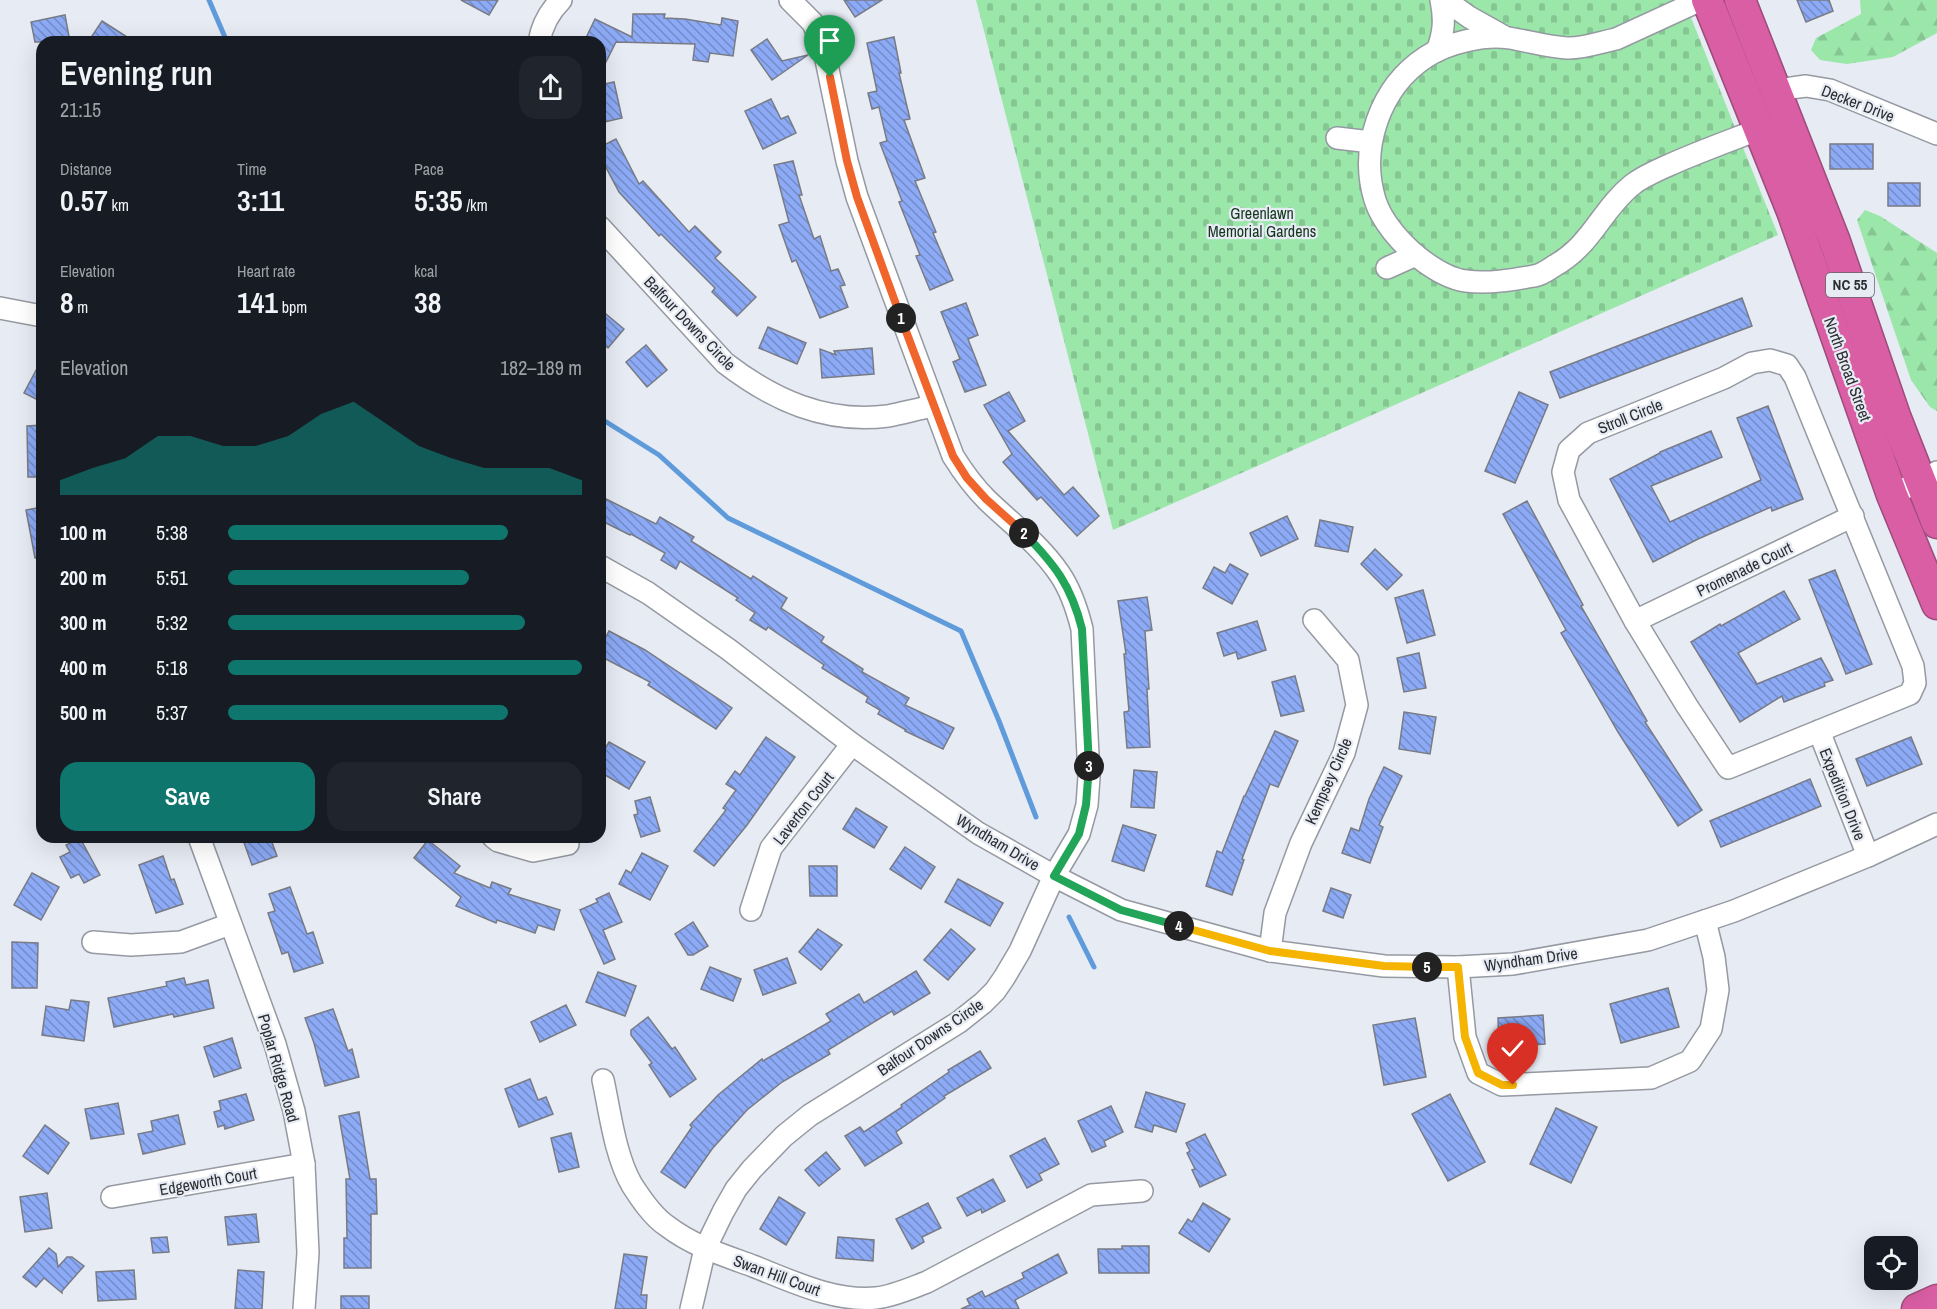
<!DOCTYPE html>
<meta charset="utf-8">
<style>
body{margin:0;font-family:"Archivo Narrow",sans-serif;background:#20242c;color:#f1f3f6;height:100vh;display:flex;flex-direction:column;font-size:22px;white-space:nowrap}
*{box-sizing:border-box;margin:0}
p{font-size:20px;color:#9ea1a6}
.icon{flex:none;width:33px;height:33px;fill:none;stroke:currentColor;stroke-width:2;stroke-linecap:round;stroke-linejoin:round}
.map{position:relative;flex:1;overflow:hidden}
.panel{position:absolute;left:36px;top:36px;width:570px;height:807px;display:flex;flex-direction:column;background:#171b24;border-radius:18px;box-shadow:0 6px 24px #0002}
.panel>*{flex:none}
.controls{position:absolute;left:1864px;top:1236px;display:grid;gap:12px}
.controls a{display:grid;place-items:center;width:54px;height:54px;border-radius:12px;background:#171b24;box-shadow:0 6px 24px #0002;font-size:30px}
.pin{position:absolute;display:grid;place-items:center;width:51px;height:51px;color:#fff;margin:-62px -26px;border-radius:50% 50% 50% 0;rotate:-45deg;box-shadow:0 0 6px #0007}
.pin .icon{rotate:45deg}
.km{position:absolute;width:30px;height:30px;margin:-15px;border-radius:50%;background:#222;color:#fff;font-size:16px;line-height:30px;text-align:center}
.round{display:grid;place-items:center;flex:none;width:63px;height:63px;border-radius:18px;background:#20242c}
.head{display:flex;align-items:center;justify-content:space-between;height:102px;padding:0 24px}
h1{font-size:33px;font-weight:600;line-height:45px}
.stats{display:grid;grid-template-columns:repeat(3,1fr);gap:9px;height:102px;padding:6px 24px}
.stats div{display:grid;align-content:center}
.stats b{font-size:30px;font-weight:600}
.stats small{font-size:16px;font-weight:400}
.stats p{font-size:16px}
.chart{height:168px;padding:12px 24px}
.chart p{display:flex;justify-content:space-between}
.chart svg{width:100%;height:108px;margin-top:6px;fill:#0f766e;opacity:.7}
.button{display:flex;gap:12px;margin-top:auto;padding:12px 24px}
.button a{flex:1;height:69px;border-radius:18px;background:#0f766e;color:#fff;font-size:24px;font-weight:600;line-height:69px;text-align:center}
.button a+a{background:#20242c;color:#f1f3f6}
ul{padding:0 24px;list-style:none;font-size:20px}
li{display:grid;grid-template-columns:96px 72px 1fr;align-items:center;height:45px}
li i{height:15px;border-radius:8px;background:#0f766e}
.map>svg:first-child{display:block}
.forest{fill:url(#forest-firs)}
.cemetery{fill:url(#cemetery-stones)}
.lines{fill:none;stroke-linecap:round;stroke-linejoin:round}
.stream{stroke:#5f9bdb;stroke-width:5}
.building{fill:url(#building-back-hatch);stroke:#787b84;stroke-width:1.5}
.minor-casing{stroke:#9599a1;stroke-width:24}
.highway-casing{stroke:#9c4d7b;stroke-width:33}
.minor{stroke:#fff;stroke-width:21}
.highway{stroke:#d95ea3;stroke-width:30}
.split-1-casing{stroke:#fff;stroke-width:12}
.split-2-casing{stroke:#fff;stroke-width:12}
.split-3-casing{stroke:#fff;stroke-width:12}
.split-4-casing{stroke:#fff;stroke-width:12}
.split-5-casing{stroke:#fff;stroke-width:12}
.split-6-casing{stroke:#fff;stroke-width:12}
.split-1{stroke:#f0652b;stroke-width:8}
.split-2{stroke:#f0652b;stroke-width:8}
.split-3{stroke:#22a559;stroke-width:8}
.split-4{stroke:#22a559;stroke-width:8}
.split-5{stroke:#f5b400;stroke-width:8}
.split-6{stroke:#f5b400;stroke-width:8}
.labels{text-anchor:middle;stroke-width:4.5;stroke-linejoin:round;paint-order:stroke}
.shield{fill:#e7ebf4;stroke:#63666b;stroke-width:1.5}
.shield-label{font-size:15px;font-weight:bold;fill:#2b2d30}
.street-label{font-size:16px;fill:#2b2d30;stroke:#e7ebf4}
.park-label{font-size:16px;fill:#15351d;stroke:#e7ebf4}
</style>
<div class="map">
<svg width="1937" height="1309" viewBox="0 0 1937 1309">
<defs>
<pattern id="forest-firs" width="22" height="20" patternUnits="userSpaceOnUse" patternTransform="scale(1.5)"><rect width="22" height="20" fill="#9be7aa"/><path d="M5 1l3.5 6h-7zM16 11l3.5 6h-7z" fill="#86c693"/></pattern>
<pattern id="cemetery-stones" width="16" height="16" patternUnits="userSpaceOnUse" patternTransform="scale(1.5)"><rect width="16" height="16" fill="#9be7aa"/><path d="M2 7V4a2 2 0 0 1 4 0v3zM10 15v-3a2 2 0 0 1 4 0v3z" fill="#86c693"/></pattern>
<pattern id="building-back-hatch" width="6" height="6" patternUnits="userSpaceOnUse" patternTransform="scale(1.5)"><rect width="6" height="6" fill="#8caaf5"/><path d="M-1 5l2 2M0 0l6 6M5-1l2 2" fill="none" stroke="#738bc7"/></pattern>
</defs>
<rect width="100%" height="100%" fill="#e7ebf4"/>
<g class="forest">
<path d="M1860,0H1937V33L1893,57L1847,64L1820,60L1811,50L1816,38L1861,14Z"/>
<path d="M1865,210L1880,216L1937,253V411L1930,407L1911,380L1857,220Z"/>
</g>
<path class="cemetery" d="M976,0H1684L1778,235L1113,530Z"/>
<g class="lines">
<g class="stream">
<path d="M209,0L227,42"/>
<path d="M600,418L659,455L728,518L961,631L999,721L1036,817"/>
<path d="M1069,917L1094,967"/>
</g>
</g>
<g class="building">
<path d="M461,0H498L489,15Z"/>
<path d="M844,0H882L855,17Z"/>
<path d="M1797,0H1829L1833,11L1806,22Z"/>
<path d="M633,14H665L664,18L685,19L721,25L722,18L738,21L733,56L710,53L708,62L693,60L695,44L616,42L600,74V42H584L595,19L632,37Z"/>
<path d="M65,15L70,42H35L31,22Z"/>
<path d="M102,21L135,42H88Z"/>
<path d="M894,37L901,73H899L910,119L904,120L925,178L915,181L936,232L933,233L953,280L930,290L916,256L920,255L899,202L902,201L880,143L887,141L879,107L872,109L868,93L877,91L867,43Z"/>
<path d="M767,39L782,61L808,55L772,80L751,50Z"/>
<path d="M614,82L622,118L600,123V85Z"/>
<path d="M771,99L781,119L788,116L796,133L763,149L745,111Z"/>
<path d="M616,139L639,184L643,181L689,232L695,226L721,252L715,258L756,297L737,316L712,292L715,288L661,234L659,236L619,192L600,156V147Z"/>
<rect x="1830" y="144" width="43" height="25"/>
<path d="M793,161L802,195H799L814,239L820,236L831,271L838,269L845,285L840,286L848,307L820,318L796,260L792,262L779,225L789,222L774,165Z"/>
<rect x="1888" y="183" width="32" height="23"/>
<path d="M1742,298L1752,326L1560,398L1550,372Z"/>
<path d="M966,303L978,335L968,339L986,385L965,392L953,362L960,359L941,312Z"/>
<path d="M600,309L624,329L608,348L600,341Z"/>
<path d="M768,327L806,343L797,364L759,348Z"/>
<path d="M646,345L667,370L647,387L626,362Z"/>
<path d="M872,348L874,374L822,378L820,349L836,355L834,351Z"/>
<path d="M42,359V402L24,393Z"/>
<path d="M1009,392L1025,421L1008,431L1064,495L1073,487L1099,516L1077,536L1041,497L1037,500L1003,462L1012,454L984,405Z"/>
<path d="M1519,392L1548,405L1515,483L1485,471Z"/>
<path d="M1768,406L1803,499L1772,511L1771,507L1698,539L1653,562L1610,479L1660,453V452L1711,431L1722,457L1651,486L1670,522L1761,480L1737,418Z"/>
<path d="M42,425V477H28L27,426Z"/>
<path d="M606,499L656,524L660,517L694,537L691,541L751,579L753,576L787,598L781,608L824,637L821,642L863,669L862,672L909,698L905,705L954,728L943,749L905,731L906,730L878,714L880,710L866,702L868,697L822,668L824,665L768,627L766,630L750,620L755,613L736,600L738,598L680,561L676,569L661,560L665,553L631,534L630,535L600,520V510Z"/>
<path d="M1527,501L1583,605L1581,606L1647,721L1645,722L1702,810L1678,826L1618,732L1561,633L1566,630L1503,514Z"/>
<path d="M42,507V558H35L26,510Z"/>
<path d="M1287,516L1298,539L1261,556L1250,533Z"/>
<path d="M1320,520L1353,527L1348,552L1315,546Z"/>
<path d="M1375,549L1402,575L1387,590L1361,564Z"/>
<path d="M1230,564L1248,574L1232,604L1203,588L1214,567L1225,573Z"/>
<path d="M1835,570L1872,664L1846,674L1809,580Z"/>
<path d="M1423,590L1435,635L1407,643L1395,598Z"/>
<path d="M1784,591L1800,619L1738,653L1757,684L1821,658L1833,680L1824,683L1825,686L1784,702L1782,696L1740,722L1691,642L1720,624L1721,626Z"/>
<path d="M1147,597L1152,630L1145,631L1149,689H1147L1150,747L1127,748L1124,712L1129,711L1124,654H1126L1118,601Z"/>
<path d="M1257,621L1266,650L1238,659L1236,652L1224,656L1217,633Z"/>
<path d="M609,631L645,650L732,708L716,729L648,685L650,682L600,656V648Z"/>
<path d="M1419,653L1426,688L1404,692L1397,658Z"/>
<path d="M1295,676L1304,711L1281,716L1272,682Z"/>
<path d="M1404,712L1436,717L1430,754L1399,749Z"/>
<path d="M1275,731L1298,741L1278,787L1270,784L1242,859L1244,860L1232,895L1206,886L1217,851L1222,853L1244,796H1245Z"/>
<path d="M766,737L795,757L747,825L714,866L694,851L726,810L723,808L736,790L726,784L735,771L740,775Z"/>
<path d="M1911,737L1922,764L1867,786L1856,759Z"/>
<path d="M609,742L645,762L629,789L600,772V757Z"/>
<path d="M1384,767L1402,776L1379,825L1383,827L1370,863L1342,853L1351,828L1359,831L1369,799Z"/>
<path d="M1134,770L1157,772L1154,808L1131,807Z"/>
<path d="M1810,779L1821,806L1721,847L1710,821Z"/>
<path d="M650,797L660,831L641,837L634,815L638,814L635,801Z"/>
<path d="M856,808L887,827L874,848L843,829Z"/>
<path d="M1123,825L1156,835L1144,871L1112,861Z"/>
<path d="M242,837H270L277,856L252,865Z"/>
<path d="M80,838L100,875L84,883L79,874L71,878L60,857L70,852L66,845Z"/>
<path d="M428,840L460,866L454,873L490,888L492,882L511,889L508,894L560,910L554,930L538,925L535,933L497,920L496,923L456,906L461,897L414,858Z"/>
<path d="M905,847L935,867L921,889L890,869Z"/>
<path d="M642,853L668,866L650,900L619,884L626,870L631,873Z"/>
<path d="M163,856L171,880L174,879L183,904L156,913L139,865Z"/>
<path d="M809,866H837V896H810Z"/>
<path d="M32,873L59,887L41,920L14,905Z"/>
<path d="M958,879L1003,903L990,926L945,902Z"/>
<path d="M290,887L307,934L313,932L323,963L294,972L288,952L282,954L268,913L275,911L269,894Z"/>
<path d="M1331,888L1351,895L1343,918L1323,911Z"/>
<path d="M609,893L622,922L603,930L615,959L604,964L580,910L598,902L596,899Z"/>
<path d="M693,922L708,946L693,955H688L675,934Z"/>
<path d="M818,929L842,945L821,970L799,952Z"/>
<path d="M951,929L975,949L948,980L924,960Z"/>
<path d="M12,942L38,943L37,988H12Z"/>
<path d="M787,958L796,983L763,995L754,970Z"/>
<path d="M710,967L741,979L733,1001L701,989Z"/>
<path d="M916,971L930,993L894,1015L892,1011L828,1050L830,1054L782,1082L747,1110L712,1149L685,1188L661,1172L692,1127L690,1125L718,1095L762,1059L763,1061L831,1021L826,1014L859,994L864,1003Z"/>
<path d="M598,972L636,986L625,1016L586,1002Z"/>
<path d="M184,978L186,985L208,980L214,1008L174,1017L173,1014L114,1027L108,998L167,986L166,982Z"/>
<path d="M1668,988L1679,1027L1621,1043L1610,1004Z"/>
<path d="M71,1000L89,1002L84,1041L42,1035L46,1006L69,1010Z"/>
<path d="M566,1005L576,1025L540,1042L531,1022Z"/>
<path d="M333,1009L348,1051L352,1049L359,1077L325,1086L314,1043L305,1018Z"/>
<path d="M1543,1015L1545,1044L1499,1047L1498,1018Z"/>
<path d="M648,1017L672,1049L675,1047L696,1079L670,1097L649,1065L652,1063L631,1035V1030Z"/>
<path d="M1415,1018L1426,1077L1384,1085L1373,1025Z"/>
<path d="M232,1038L241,1068L214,1077L204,1047Z"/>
<path d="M980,1051L991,1068L944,1096L945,1098L896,1132L902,1143L865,1166L845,1136L860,1127L864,1132L902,1107L901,1105L949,1072L948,1070Z"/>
<path d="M530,1079L538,1100L546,1097L553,1114L519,1127L505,1089Z"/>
<path d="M1146,1092L1185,1104L1176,1132L1154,1125L1152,1132L1135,1127Z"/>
<path d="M246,1094L254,1120L225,1129L224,1125L218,1127L214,1112L221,1110L219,1101Z"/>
<path d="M1450,1094L1485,1162L1448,1181L1412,1114Z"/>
<path d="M118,1103L124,1134L91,1139L85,1109Z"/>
<path d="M1111,1106L1123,1132L1104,1141L1106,1146L1092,1152L1078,1121Z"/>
<path d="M1556,1108L1597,1127L1571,1183L1530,1164Z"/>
<path d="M359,1112L370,1179H376L377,1214H371V1268H344V1238H347L346,1179H350L339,1116Z"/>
<path d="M178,1115L185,1144L143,1154L138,1134L153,1131L151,1121Z"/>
<path d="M45,1125L69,1143L48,1174L23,1156Z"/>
<path d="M571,1133L579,1167L559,1172L551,1138Z"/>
<path d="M1205,1134L1226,1175L1200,1187L1192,1170L1195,1169L1187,1153L1190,1151L1186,1143Z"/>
<path d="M1045,1138L1059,1164L1039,1174L1042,1180L1027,1188L1010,1156Z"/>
<path d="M826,1152L840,1169L819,1186L805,1170Z"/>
<path d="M993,1179L1005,1201L982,1213L981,1209L967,1216L957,1198Z"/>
<path d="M47,1193L52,1228L25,1232L20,1197Z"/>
<path d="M779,1197L805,1213L786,1245L760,1229Z"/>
<path d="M928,1203L941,1228L922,1237L924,1242L912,1249L896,1219Z"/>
<path d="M1203,1203L1230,1219L1209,1252L1179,1233L1188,1219L1192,1222Z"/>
<path d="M256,1214L259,1242L228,1245L225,1217Z"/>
<path d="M167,1237L169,1252L153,1253L151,1238Z"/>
<path d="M838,1237L874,1240L873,1261L836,1258Z"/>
<path d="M1122,1246H1149V1273H1099L1098,1249H1122Z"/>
<path d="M49,1248L56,1254L58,1267L67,1257H72L84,1266L62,1291V1293L44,1278L36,1287L23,1277Z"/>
<path d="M624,1254L647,1257L641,1295H647L646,1309H615Z"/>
<path d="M1058,1254L1067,1273L1015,1300L1019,1309H961L970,1305L967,1299L982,1291L985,1297L1024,1278L1022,1273Z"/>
<path d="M134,1270L136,1299L98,1301L96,1272Z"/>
<path d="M238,1270L264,1272L262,1309H235Z"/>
<rect x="341" y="1296" width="28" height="13"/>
</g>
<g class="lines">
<g class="minor-casing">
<g id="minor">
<path d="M1445,0L1469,17L1503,36"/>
<path d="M1701,0L1616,39C1601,42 1582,49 1567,48C1547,47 1528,41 1509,38C1485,34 1447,43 1426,57C1380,87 1359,148 1375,200C1382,222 1401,243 1418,257C1432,268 1449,279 1466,281C1488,284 1512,280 1534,276C1541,275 1548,270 1554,266C1592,245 1601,210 1632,185C1642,177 1656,171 1667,166C1698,152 1729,141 1760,129"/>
<path d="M539,42C542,25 549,12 561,0"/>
<path d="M1437,51C1444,33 1445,19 1441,0"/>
<path d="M1776,90L1806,86L1830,90L1937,134"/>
<path d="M1337,138L1371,142"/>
<path d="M600,227L725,363C773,400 826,424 888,416C903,413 918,409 933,406"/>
<path d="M1387,268L1416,255"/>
<path d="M0,308L42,316"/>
<path d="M1770,360L1787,365L1795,377L1913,666L1915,683L1910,694L1728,768L1687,706L1635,621L1569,500L1563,472L1569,450L1588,433L1724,378L1752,363Z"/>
<path d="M1892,495L1937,472"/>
<path d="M600,566L648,593L728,649L852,744L978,833L1054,876L1121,910L1270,951L1384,966L1458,967L1513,964L1648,940L1734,911L1868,856L1937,824"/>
<path d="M1635,621L1853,516"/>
<path d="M1819,731L1868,856"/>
<path d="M199,837L275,1044L294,1111L304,1164L308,1253L304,1309"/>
<path d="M493,837L498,841L533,851L568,844"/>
<path d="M751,910L771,848L852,744"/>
<path d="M93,942L131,945L181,942L230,924"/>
<path d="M1270,951L1275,913L1301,843L1344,753L1357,705L1348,660L1314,620"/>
<path d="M1458,967L1465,1037L1478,1073L1502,1085L1651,1078L1690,1061L1711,1029L1718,990L1714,957L1705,921"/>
<path d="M603,1080C610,1112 615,1156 632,1185C641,1199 653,1217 667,1226C693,1246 723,1255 753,1266C791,1281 834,1302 876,1298C894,1296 911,1288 927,1282L1091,1195L1142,1191"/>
<path d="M112,1197L304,1164"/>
<path d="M691,1309L705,1249L723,1212L736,1189L752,1169L784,1136L810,1115L959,1022L983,1003L995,991L1004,978L1020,951L1054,876L1079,834L1087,805L1089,777L1082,629C1077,609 1071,590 1059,573C1040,545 1012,524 987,500C974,487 963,472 953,456L857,197L847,161L824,50L813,23L790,0"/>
</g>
</g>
<g class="highway-casing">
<g id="highway">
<path d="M1707,0L1792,211L1892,495L1937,604"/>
<path d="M1740,0L1834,239L1895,416L1937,523"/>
<path d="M1917,1309L1937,1300"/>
</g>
</g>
<use href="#minor" class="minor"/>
<use href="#highway" class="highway"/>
</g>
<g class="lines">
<g class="split-1-casing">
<path id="split-1" d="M830,77L847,161L857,197L901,318"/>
</g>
<g class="split-2-casing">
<path id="split-2" d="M901,318L953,456L967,478L986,499L1024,533"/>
</g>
<g class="split-3-casing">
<path id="split-3" d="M1024,533C1055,565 1071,585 1082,629L1089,766"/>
</g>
<g class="split-4-casing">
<path id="split-4" d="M1089,766L1086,805L1079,834L1054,876L1121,910L1179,926"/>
</g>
<g class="split-5-casing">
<path id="split-5" d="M1179,926L1270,951L1384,966L1427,967"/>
</g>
<g class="split-6-casing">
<path id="split-6" d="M1427,967H1458L1465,1037L1478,1073L1502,1085H1513"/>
</g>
<use href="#split-1" class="split-1"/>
<use href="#split-2" class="split-2"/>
<use href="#split-3" class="split-3"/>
<use href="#split-4" class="split-4"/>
<use href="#split-5" class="split-5"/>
<use href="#split-6" class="split-6"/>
</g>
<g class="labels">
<rect class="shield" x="1826" y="273" width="48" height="24" rx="4.5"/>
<g class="shield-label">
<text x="1850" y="290">NC 55</text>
</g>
<g class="street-label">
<text transform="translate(1858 103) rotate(21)" y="6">Decker Drive</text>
<text transform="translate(690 323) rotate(46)" y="6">Balfour Downs Circle</text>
<text transform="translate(1848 369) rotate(70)" y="6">North Broad Street</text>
<text transform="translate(1630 416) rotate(-22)" y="6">Stroll Circle</text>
<text transform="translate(1744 569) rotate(-26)" y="6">Promenade Court</text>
<text transform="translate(1328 781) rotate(-66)" y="6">Kempsey Circle</text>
<text transform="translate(1843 794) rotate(68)" y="6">Expedition Drive</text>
<text transform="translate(803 808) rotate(-52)" y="6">Laverton Court</text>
<text transform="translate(998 842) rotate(31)" y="6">Wyndham Drive</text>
<text transform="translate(1531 959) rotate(-8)" y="6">Wyndham Drive</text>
<text transform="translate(930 1037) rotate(-34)" y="6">Balfour Downs Circle</text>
<text transform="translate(279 1068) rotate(74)" y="6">Poplar Ridge Road</text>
<text transform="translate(208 1181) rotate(-10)" y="6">Edgeworth Court</text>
<text transform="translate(777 1275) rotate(20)" y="6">Swan Hill Court</text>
</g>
<g class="park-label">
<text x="1262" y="219">Greenlawn<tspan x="1262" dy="18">Memorial Gardens</tspan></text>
</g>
</g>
</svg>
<div class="controls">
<a><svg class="icon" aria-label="locate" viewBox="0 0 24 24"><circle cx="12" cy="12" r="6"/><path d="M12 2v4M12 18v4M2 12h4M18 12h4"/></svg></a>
</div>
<div class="pin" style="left:830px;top:77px;background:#1e9e55"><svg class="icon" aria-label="arrive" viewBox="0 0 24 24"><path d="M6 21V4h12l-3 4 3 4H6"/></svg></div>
<div class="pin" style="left:1513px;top:1085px;background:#d93025"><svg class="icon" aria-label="check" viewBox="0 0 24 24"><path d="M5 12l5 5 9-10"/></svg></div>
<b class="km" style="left:901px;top:318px">1</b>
<b class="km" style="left:1024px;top:533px">2</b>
<b class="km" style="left:1089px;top:766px">3</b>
<b class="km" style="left:1179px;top:926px">4</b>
<b class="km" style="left:1427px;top:967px">5</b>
<section class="panel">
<div class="head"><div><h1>Evening run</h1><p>21:15</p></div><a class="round"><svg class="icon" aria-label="share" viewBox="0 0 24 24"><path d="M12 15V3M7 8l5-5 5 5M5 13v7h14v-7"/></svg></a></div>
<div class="stats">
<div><p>Distance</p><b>0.57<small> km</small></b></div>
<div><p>Time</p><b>3:11</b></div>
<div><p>Pace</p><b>5:35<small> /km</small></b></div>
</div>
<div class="stats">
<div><p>Elevation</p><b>8<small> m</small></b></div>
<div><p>Heart rate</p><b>141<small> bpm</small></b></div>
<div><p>kcal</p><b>38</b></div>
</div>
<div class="chart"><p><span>Elevation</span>182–189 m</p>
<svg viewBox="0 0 160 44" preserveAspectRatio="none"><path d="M0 44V38L10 33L20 29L30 20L40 20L50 24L60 24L70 20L80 11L90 6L100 15L110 24L120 29L130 33L140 33L150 33L160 38V44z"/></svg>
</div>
<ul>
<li><b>100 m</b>5:38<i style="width:79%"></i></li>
<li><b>200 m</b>5:51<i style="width:68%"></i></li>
<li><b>300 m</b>5:32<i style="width:84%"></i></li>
<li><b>400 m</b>5:18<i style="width:100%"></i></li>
<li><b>500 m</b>5:37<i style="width:79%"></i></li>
</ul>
<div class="button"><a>Save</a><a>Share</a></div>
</section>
</div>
